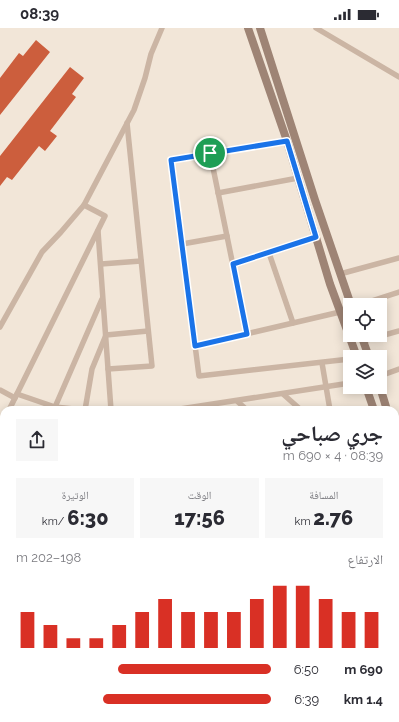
<!DOCTYPE html>
<html lang="ar">
<meta charset="utf-8">
<style>
body{margin:0;font-family:Raleway,"Noto Naskh Arabic",sans-serif;background:#f7f7f7;color:#2b2b33;direction:rtl;height:100vh;display:flex;flex-direction:column;font-size:15px;white-space:nowrap}
*{box-sizing:border-box;margin:0}
p{font-size:13px;color:#7c7c81}
.icon{flex:none;width:22px;height:22px;fill:none;stroke:currentColor;stroke-width:2;stroke-linecap:round;stroke-linejoin:round}
.map{position:relative;flex:1;overflow:hidden;direction:ltr}
.panel{position:absolute;left:0px;top:378px;width:399px;height:316px;display:flex;flex-direction:column;background:#fff;border-radius:12px 12px 0 0;box-shadow:0 2px 10px #0003;direction:rtl}
.panel>*{flex:none}
.fabs{position:absolute;left:343px;top:270px;display:grid;gap:8px}
.fabs a{display:grid;place-items:center;width:44px;height:44px;border-radius:0px;background:#fff;box-shadow:0 2px 10px #0003;font-size:20px}
.pin{position:absolute;display:grid;place-items:center;width:34px;height:34px;color:#fff;margin:-17px;border:2px solid #fff;border-radius:50%;box-shadow:0 1px 4px #0007}
.round{display:grid;place-items:center;flex:none;width:42px;height:42px;border-radius:0px;background:#f7f7f7}
.overview{display:flex;align-items:center;justify-content:space-between;height:68px;padding:0 16px}
h1{font-size:22px;font-weight:800;line-height:30px}
.figures{display:grid;grid-template-columns:repeat(3,1fr);gap:6px;height:68px;padding:4px 16px}
.figures div{display:grid;align-content:center;border-radius:0px;background:#f7f7f7;text-align:center}
.figures b{font-size:20px;font-weight:800}
.figures small{font-size:11px;font-weight:400}
.figures p{font-size:11px}
.chart{height:112px;padding:8px 16px}
.chart p{display:flex;justify-content:space-between}
.chart svg{width:100%;height:72px;margin-top:4px;stroke:#d93025;stroke-width:6}
ul{padding:0 16px;list-style:none;font-size:13px}
li{display:grid;grid-template-columns:64px 48px 1fr;align-items:center;height:30px}
li i{height:10px;border-radius:5px;background:#d93025}
.status{display:flex;justify-content:space-between;align-items:center;height:28px;padding:0 20px;background:#fff;direction:ltr}
.status svg{height:11px;fill:currentColor}
.map>svg:first-child{display:block}
.building{fill:#cc5e3d}
.lines{fill:none;stroke-linecap:round;stroke-linejoin:round}
.minor{stroke:#cbb5a4;stroke-width:5.5}
.secondary{stroke:#9e8475;stroke-width:8}
.route-casing{stroke:#fff;stroke-width:8}
.route{stroke:#1a73e8;stroke-width:5}
</style>
<div class="status"><b>08:39</b><svg viewBox="0 0 49 12"><path d="M0 12V9h3v3zM5 12V6h3v6zM10 12V3h3v9zM15 12V0h3v12zM26 1h20v11H26zM47 4h2v5h-2z"/></svg></div>
<div class="map">
<svg width="399" height="694" viewBox="0 0 399 694">
<rect width="100%" height="100%" fill="#f2e6d8"/>
<g class="building">
<path d="M36,12L50,24L0,87V50L19,25L23,28Z"/>
<path d="M70,39L84,50L72,66L76,69L50,103L57,108L45,123L39,118L12,152L7,149L0,158V128Z"/>
</g>
<g class="lines">
<g class="minor">
<path d="M316,0L399,49"/>
<path d="M287,113L171,132L199,348L350,331"/>
<path d="M210,125L247,306"/>
<path d="M218,165L298,150"/>
<path d="M98,203L111,382"/>
<path d="M182,216L227,208"/>
<path d="M269,225L293,295"/>
<path d="M101,236L141,233"/>
<path d="M233,236L316,209"/>
<path d="M340,246L399,230"/>
<path d="M359,277L399,264"/>
<path d="M0,299L42,224L61,204L84,177L134,82L145,50L151,26L162,0"/>
<path d="M363,313L399,303"/>
<path d="M195,318L340,284"/>
<path d="M322,335L330,382"/>
<path d="M108,341L152,338L127,95"/>
<path d="M380,348L399,341"/>
<path d="M0,362L15,370"/>
<path d="M17,366L55,379L83,382"/>
<path d="M283,366L301,382"/>
<path d="M237,373L247,382"/>
<path d="M55,379L102,271"/>
<path d="M111,381H180L350,355"/>
<path d="M9,382L105,188L84,177"/>
<path d="M85,382L92,341L106,307L148,303"/>
<path d="M0,400L4,392"/>
<path d="M395,488L399,480"/>
<path d="M395,532L399,533"/>
<path d="M395,574L399,568"/>
<path d="M0,579L4,578"/>
<path d="M0,602L4,603"/>
<path d="M35,690V694"/>
<path d="M126,690V694"/>
<path d="M152,690L153,694"/>
<path d="M206,690L207,694"/>
<path d="M215,690L221,694"/>
<path d="M55,694L70,690"/>
</g>
<g class="secondary">
<path d="M248,0L287,113L330,256L357,329"/>
<path d="M260,0L315,172L351,277"/>
<path d="M361,307L369,329"/>
<path d="M366,359L374,382"/>
<path d="M380,359L387,382"/>
<path d="M395,405L399,417"/>
<path d="M395,441L399,449"/>
</g>
</g>
<g class="lines">
<g class="route-casing">
<path id="route" d="M287,113L316,209L233,236L247,306L195,318L171,132Z"/>
</g>
<use href="#route" class="route"/>
</g>
</svg>
<div class="fabs">
<a><svg class="icon" aria-label="locate" viewBox="0 0 24 24"><circle cx="12" cy="12" r="6"/><path d="M12 2v4M12 18v4M2 12h4M18 12h4"/></svg></a>
<a><svg class="icon" aria-label="layers" viewBox="0 0 24 24"><path d="M12 4l9 5-9 5-9-5zM3 14l9 5 9-5"/></svg></a>
</div>
<div class="pin" style="left:210px;top:125px;background:#1e9e55"><svg class="icon" aria-label="arrive" viewBox="0 0 24 24"><path d="M6 21V4h12l-3 4 3 4H6"/></svg></div>
<section class="panel">
<div class="overview"><div><h1>جري صباحي</h1><p>08:39 · 4 × 690 m</p></div><a class="round"><svg class="icon" aria-label="share" viewBox="0 0 24 24"><path d="M12 15V3M7 8l5-5 5 5M5 13v7h14v-7"/></svg></a></div>
<div class="figures">
<div><p>المسافة</p><b>2.76<small> km</small></b></div>
<div><p>الوقت</p><b>17:56</b></div>
<div><p>الوتيرة</p><b>6:30<small> /km</small></b></div>
</div>
<div class="chart"><p><span>الارتفاع</span>198–202 m</p>
<svg viewBox="0 0 160 44" preserveAspectRatio="none"><path d="M5 44V22M15 44V30M25 44V38M35 44V38M45 44V30M55 44V22M65 44V14M75 44V22M85 44V22M95 44V22M105 44V14M115 44V6M125 44V6M135 44V14M145 44V22M155 44V22"/></svg>
</div>
<ul>
<li><b>690 m</b>6:50<i style="width:60%"></i></li>
<li><b>1.4 km</b>6:39<i style="width:66%"></i></li>
</ul>
</section>
</div>
